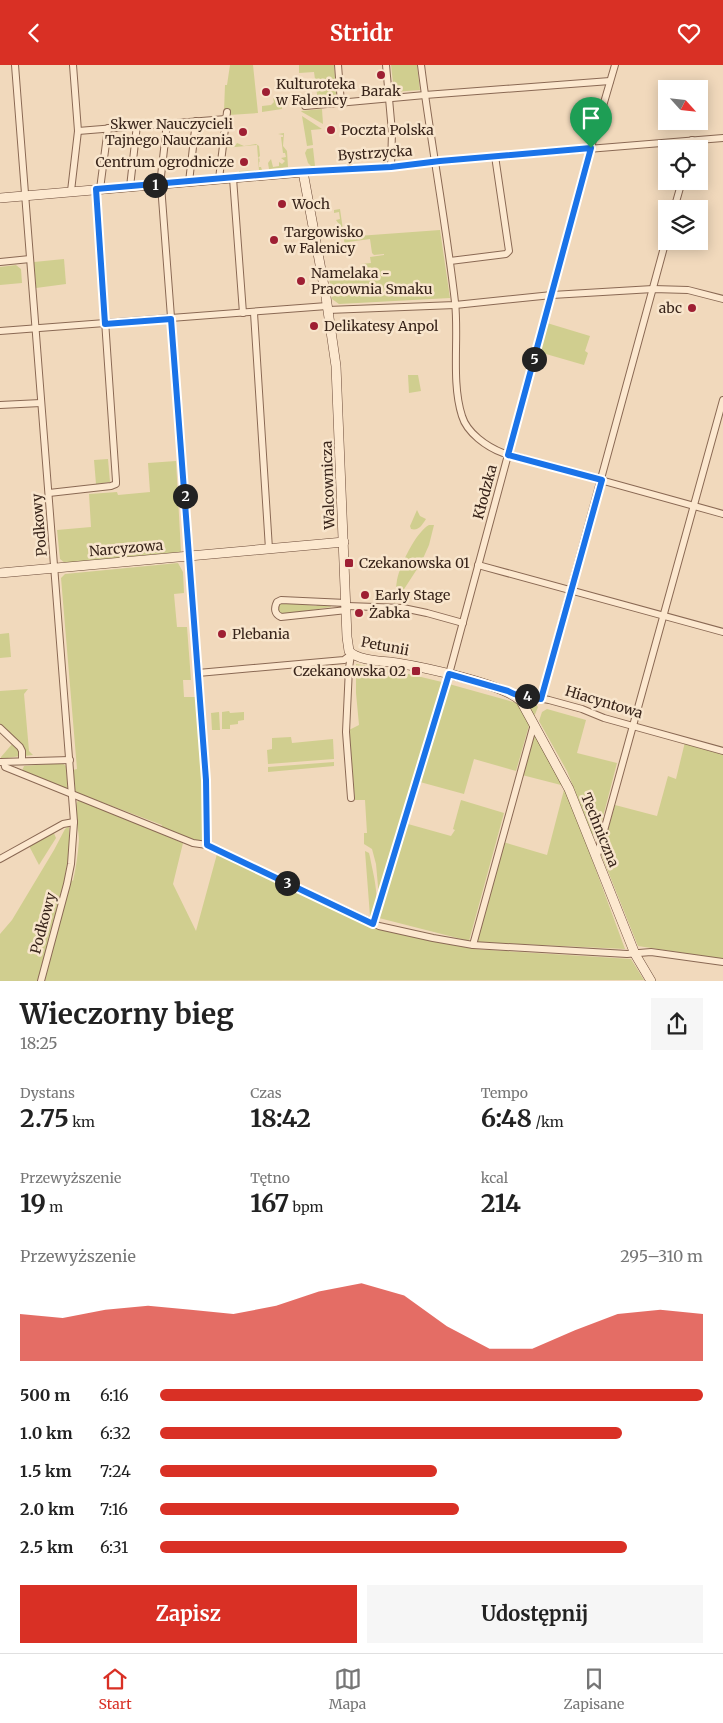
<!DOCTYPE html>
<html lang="pl">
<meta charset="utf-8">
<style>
body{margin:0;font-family:Merriweather,serif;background:#f6f6f6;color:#222;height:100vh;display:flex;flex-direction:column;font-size:19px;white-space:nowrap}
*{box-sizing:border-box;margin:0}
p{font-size:16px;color:#767676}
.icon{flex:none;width:28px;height:28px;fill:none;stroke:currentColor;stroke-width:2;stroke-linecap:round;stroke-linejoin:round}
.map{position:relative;height:916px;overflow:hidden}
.side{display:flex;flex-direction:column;background:#fff;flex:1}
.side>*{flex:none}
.needle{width:32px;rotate:117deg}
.buttons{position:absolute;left:658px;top:15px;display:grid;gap:10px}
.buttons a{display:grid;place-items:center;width:50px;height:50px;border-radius:0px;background:#fff;box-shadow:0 2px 12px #0003;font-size:25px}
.pin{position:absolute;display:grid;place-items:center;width:42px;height:42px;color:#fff;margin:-51px -21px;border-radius:50% 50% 50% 0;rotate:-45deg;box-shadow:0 0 5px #0007}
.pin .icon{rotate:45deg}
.km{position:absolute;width:25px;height:25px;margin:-12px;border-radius:50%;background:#222;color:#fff;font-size:14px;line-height:25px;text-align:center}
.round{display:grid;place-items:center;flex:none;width:52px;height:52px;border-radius:0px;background:#f6f6f6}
.summary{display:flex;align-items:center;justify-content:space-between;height:85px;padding:0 20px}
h1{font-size:28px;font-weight:700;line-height:38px}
.figures{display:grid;grid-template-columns:repeat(3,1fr);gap:8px;height:85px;padding:5px 20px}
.figures div{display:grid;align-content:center}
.figures b{font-size:25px;font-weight:700}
.figures small{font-size:14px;font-weight:400}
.figures p{font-size:14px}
.chart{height:140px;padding:10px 20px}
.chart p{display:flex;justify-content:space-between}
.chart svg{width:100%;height:90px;margin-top:5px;fill:#d93025;opacity:.7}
.cta{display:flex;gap:10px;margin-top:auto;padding:10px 20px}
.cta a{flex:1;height:58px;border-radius:0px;background:#d93025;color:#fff;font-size:20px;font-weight:700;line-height:58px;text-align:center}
.cta a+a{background:#f6f6f6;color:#222}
ul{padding:0 20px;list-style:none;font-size:16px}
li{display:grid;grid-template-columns:80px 60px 1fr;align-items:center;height:38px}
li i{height:12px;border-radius:6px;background:#d93025}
header{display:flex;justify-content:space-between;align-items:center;height:65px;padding:0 20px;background:#d93025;color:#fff;font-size:22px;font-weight:700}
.tabs{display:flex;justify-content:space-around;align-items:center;height:70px;border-top:1px solid #e0e0e0;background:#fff;font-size:14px;color:#767676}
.tabs a{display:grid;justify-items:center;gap:2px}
.tabs .current{color:#d93025}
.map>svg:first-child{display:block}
.green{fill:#d0ce8f}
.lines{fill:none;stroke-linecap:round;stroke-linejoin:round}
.street-casing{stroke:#8a6954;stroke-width:8}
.secondary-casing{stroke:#6b4a38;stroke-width:10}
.street{stroke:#fce8cf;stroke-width:6}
.secondary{stroke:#fce8cf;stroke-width:9}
.route-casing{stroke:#fff;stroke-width:10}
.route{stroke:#1a73e8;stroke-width:6}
.poi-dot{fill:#9e1f33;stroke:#f8e5cc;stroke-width:2}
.labels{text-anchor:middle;stroke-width:5;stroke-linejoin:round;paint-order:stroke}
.poi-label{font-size:14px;fill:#38241a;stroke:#f8e5cc;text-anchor:start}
.street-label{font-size:14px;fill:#38241a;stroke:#f8e5cc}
</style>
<header><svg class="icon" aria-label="back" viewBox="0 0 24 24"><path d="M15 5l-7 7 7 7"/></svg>Stridr<svg class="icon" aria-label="heart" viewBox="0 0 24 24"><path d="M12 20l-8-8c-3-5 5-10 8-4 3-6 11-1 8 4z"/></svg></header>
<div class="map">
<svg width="723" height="916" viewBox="0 0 723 916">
<rect width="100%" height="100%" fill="#f1d9bc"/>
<g class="green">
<path d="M230,0H253L258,48L229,50L224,46L225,20H227Z"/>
<path d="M299,0H334L337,35L318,36L314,7L299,8Z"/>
<path d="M391,0H417L420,25L394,27Z"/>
<path d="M281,32L282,44L262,47V41L271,40L274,37L273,33Z"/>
<path d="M322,44L323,59L302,47L301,46Z"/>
<path d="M302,51L322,64L311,65L313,80L307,81Z"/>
<path d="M284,68L283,81L287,86L288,102L269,104L268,98L271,94L273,102L279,101V97L282,99L285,96L281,93L286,92L285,88H283L281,72H283V70L278,69Z"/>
<path d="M237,78L244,81L256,79L259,81L260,91L258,93L260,94L259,95L260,96L259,97V102H261L262,105L239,108V106L259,105L257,80L225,83L226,79L235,81Z"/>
<path d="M313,83L315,101H311L308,98L305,88L307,84Z"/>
<path d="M340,144L344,172L440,165L450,233L339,239L332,234L328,206L361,204V199L371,198L370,192L384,190V189L374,190L372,188L370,174L348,177L345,181L342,163L336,155L340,154L339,147L334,148V145Z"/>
<path d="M64,194L66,219L36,223L34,197Z"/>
<path d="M16,200L21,204L22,218L0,220V202Z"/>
<path d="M547,258L590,271L585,286L588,288L584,300L539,287Z"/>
<path d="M408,310H418L421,326L409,328Z"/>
<path d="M108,394L110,417L96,419L94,395Z"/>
<path d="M176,396L181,487L65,498L60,494L57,465L91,462L89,429L117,427L118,430L150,427L148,398Z"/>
<path d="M417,445L420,451L426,454C422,460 419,466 411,464L410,461Z"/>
<path d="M429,460H434L429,480L421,498L395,538H394C395,531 396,522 397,515C400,500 416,467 429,460Z"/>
<path d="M178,498L183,507L184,528L174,529L177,562H187L191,615H183L184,632H195L205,733V778H200L161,762L162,760L75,727L73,705L77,704L61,513L65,509Z"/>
<path d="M281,537L316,541L319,539L330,540L331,542L280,550L278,545L279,539Z"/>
<path d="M9,568L11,592L0,593V569Z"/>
<path d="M356,599L396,606L442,617L379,832L376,799L372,784L364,779V768H367L365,735H355L349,665L359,660L356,628Z"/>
<path d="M449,619L517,638L530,657L516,706L474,694L464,729L420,717Z"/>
<path d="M28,624L24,629L29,686L33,690L24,691L23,680L0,660V626Z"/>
<path d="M525,633L532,635V638L536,639L538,642L534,652L524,637Z"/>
<path d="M547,644L586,655L577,688L617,698L598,771L592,769L567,706L539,656L542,647Z"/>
<path d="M229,646L230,648L244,647V655L238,656V659L230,660V664H222V647Z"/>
<path d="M219,647L220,665H212L211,648Z"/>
<path d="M535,668L565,721L625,884L476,877L503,777L547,790L565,721L522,710Z"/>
<path d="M291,672L292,678L333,674L334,694L268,699L267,685L272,684V673Z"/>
<path d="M685,677L723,689V894L638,881L601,789L615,740L657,751L668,711L676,714Z"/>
<path d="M13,678L18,682L20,691L1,694V692Z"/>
<path d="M334,697V701L268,707V702Z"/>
<path d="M62,698L66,701L68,726L22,706L24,701Z"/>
<path d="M78,735L115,749L183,778L173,819L196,866L217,789L370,861L474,884L631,894L644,915L0,916V869L12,855L54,785L65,764L69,761V789L65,810L73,816C76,802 78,789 79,775C79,762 72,748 78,735Z"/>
<path d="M461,735L504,748L469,876L379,853L408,759L451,771L455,765L453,764Z"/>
<path d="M53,766L56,773L39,800L28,779Z"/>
<path d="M365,786L369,788L370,792C373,809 381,834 373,850L370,851Z"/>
</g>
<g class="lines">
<g class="street-casing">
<g id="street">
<path d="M15,0L74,757L71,799L67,819L41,916"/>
<path d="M338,0L341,38"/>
<path d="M386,0L392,67L391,102"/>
<path d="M421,0C431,79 446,158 455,237C459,272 451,317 462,351C467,368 487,382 503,388L723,449"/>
<path d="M305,41L425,30L610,16"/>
<path d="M78,66L226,54"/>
<path d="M690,84L692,75"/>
<path d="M303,107L391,102L440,96L723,73"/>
<path d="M233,113L243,248"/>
<path d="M219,114L227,47"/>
<path d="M189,117L196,56"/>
<path d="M160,120L167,58"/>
<path d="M161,120L206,715L207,780"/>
<path d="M130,122L137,60"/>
<path d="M100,124L108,63"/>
<path d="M71,126L78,66L73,0"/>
<path d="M674,144L682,116"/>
<path d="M450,196L506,189L509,186L495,91"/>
<path d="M0,197L30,194"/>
<path d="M328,245L455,240L552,230L653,224L688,225L723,234"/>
<path d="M254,248L269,484"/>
<path d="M0,266L327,241"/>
<path d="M0,340L41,338"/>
<path d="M49,428L111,421L116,419V416L96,124"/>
<path d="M478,500L723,567"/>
<path d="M346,538L281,535L277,537C274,543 274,549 281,552L347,545"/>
<path d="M347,541L403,543L427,548L463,558"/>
<path d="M198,608L344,595L352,589"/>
<path d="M514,630L519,629L549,635L582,644L604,653L723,686"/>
<path d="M541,634L666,175"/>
<path d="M0,663L20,682L22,686V696"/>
<path d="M1,697L70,695"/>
<path d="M4,697L5,702L193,778L207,780L379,861L433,873L473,880L627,889L651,887L723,897"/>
<path d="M351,733L346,667L349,603L351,590"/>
<path d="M597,791L723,335"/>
<path d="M0,794L63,759L74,757"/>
<path d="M373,859L449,609L589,89L615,0"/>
<path d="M473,880L534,659"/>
</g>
</g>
<g class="secondary-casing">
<g id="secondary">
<path d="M0,133L303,107L326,232L336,301L347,572L349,586C358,596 384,596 397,598C422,602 504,619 521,636L569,724L635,889L651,916"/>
<path d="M0,508L344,477"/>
</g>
</g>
<use href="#street" class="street"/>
<use href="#secondary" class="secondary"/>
</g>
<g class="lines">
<g class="route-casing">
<path id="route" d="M591,83L508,390L602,415L541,634C530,633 516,631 508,626L449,609L373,859L207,780L206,715L171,254L105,259L96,124L294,107L391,102L440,96Z"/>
</g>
<use href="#route" class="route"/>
</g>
<g class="poi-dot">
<circle cx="381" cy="10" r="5"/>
<circle cx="266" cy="27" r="5"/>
<circle cx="331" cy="65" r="5"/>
<circle cx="243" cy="67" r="5"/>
<circle cx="244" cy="97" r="5"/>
<circle cx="282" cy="139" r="5"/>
<circle cx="274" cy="175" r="5"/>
<circle cx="301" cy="216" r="5"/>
<circle cx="692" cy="243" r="5"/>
<circle cx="314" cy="261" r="5"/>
<rect x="344" y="493" width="10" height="10" rx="2.5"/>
<circle cx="365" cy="530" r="5"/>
<circle cx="359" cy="548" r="5"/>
<circle cx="222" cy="569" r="5"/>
<rect x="411" y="601" width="10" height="10" rx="2.5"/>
</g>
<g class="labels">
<g class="poi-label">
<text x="276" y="24">Kulturoteka<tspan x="276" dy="16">w Falenicy</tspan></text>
<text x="381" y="31" text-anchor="middle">Barak</text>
<text x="233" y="64" text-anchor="end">Skwer Nauczycieli<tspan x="233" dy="16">Tajnego Nauczania</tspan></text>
<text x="341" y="70">Poczta Polska</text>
<text x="234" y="102" text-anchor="end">Centrum ogrodnicze</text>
<text x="292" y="144">Woch</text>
<text x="284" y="172">Targowisko<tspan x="284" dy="16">w Falenicy</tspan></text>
<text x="311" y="213">Namelaka -<tspan x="311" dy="16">Pracownia Smaku</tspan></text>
<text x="682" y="248" text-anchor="end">abc</text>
<text x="324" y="266">Delikatesy Anpol</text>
<text x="359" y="503">Czekanowska 01</text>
<text x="375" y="535">Early Stage</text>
<text x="369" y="553">Żabka</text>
<text x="232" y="574">Plebania</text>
<text x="406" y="611" text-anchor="end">Czekanowska 02</text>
</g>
<g class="street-label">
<text transform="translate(375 88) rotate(-4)" y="5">Bystrzycka</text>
<text transform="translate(328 420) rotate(-92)" y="5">Walcownicza</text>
<text transform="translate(485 427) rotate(-75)" y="5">Kłodzka</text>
<text transform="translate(39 460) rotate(-95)" y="5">Podkowy</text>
<text transform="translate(126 483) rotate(-5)" y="5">Narcyzowa</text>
<text transform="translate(385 581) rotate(11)" y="5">Petunii</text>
<text transform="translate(604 637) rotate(17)" y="5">Hiacyntowa</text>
<text transform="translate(600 765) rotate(68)" y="5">Techniczna</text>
<text transform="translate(43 858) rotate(-75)" y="5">Podkowy</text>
</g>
</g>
</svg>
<div class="buttons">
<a><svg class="needle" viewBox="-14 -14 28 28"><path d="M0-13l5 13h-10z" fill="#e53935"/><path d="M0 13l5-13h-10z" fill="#767676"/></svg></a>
<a><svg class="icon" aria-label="locate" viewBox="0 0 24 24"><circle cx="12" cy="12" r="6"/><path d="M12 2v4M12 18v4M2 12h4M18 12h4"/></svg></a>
<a><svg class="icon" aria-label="layers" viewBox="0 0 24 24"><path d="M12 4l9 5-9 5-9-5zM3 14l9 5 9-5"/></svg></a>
</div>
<div class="pin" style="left:591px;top:83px;background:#1e9e55"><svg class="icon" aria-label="arrive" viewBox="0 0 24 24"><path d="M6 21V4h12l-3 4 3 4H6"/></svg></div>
<b class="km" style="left:155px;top:120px">1</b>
<b class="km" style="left:185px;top:431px">2</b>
<b class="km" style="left:287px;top:818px">3</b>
<b class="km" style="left:527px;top:631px">4</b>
<b class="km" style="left:534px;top:294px">5</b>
</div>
<section class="side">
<div class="summary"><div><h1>Wieczorny bieg</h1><p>18:25</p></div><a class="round"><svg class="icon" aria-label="share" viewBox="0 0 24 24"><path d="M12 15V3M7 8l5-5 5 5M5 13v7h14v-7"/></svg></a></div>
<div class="figures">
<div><p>Dystans</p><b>2.75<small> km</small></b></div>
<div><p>Czas</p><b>18:42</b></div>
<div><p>Tempo</p><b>6:48<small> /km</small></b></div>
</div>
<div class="figures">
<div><p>Przewyższenie</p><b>19<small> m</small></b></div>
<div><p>Tętno</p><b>167<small> bpm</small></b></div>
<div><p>kcal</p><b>214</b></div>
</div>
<div class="chart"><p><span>Przewyższenie</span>295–310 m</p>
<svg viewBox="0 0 160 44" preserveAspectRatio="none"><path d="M0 44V21L10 23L20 19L30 17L40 19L50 21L60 17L70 10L80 6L90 12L100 27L110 38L120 38L130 29L140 21L150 19L160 21V44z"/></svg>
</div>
<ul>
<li><b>500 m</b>6:16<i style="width:100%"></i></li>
<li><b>1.0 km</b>6:32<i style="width:85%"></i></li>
<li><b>1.5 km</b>7:24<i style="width:51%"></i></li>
<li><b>2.0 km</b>7:16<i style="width:55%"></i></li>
<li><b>2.5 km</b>6:31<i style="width:86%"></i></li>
</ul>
<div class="cta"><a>Zapisz</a><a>Udostępnij</a></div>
</section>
<nav class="tabs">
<a class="current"><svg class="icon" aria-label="home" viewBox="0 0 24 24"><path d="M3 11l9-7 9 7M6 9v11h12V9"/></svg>Start</a>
<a><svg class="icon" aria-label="map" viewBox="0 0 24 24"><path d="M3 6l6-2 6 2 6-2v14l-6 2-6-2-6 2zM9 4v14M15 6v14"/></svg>Mapa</a>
<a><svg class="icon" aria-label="saved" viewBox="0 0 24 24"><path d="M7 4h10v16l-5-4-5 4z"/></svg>Zapisane</a>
</nav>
